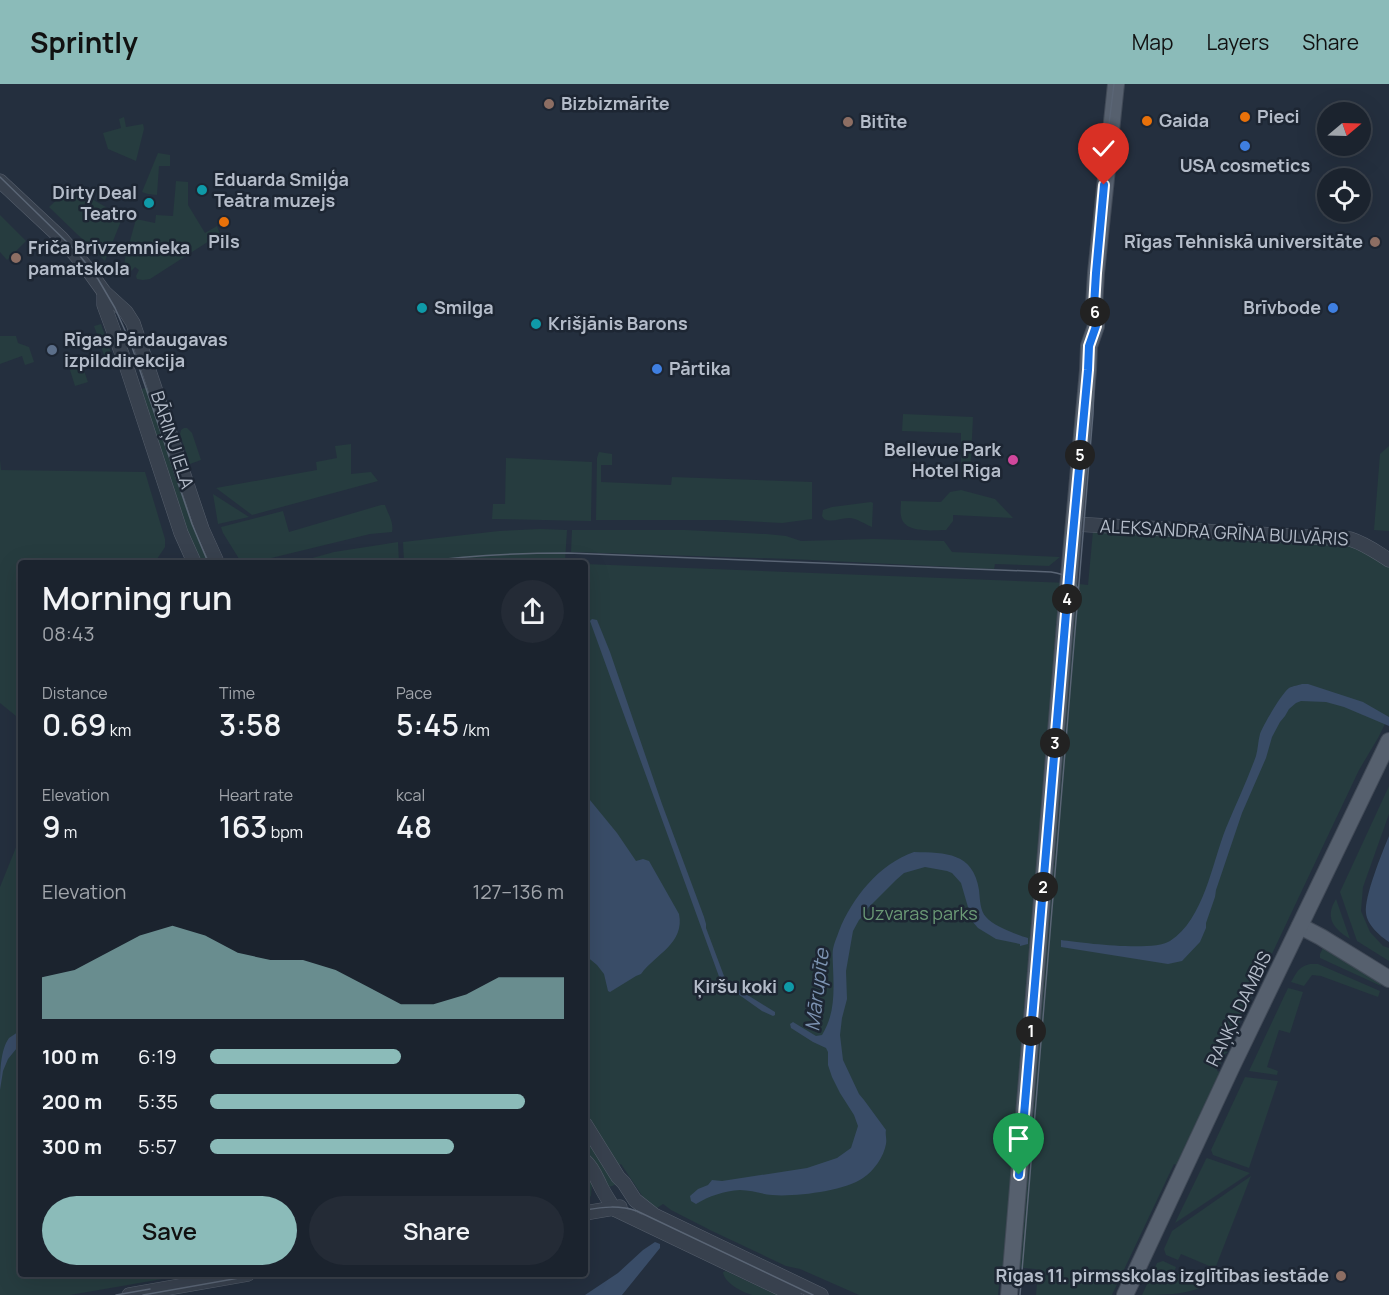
<!DOCTYPE html>
<meta charset="utf-8">
<style>
body{margin:0;font-family:Manrope,sans-serif;background:#242b36;color:#f1f3f6;height:100vh;display:flex;flex-direction:column;font-size:22px;white-space:nowrap}
*{box-sizing:border-box;margin:0}
p{font-size:20px;color:#a0a4aa}
.icon{flex:none;width:33px;height:33px;fill:none;stroke:currentColor;stroke-width:2;stroke-linecap:round;stroke-linejoin:round}
.map{position:relative;flex:1;overflow:hidden}
.details{position:absolute;left:18px;top:476px;width:570px;height:717px;display:flex;flex-direction:column;background:#1b232e;border-radius:6px;box-shadow:0 6px 24px #0002,0 0 0 2px #39404a}
.details>*{flex:none}
.needle{width:39px;rotate:71deg}
.controls{position:absolute;left:1317px;top:18px;display:grid;gap:12px}
.controls a{display:grid;place-items:center;width:54px;height:54px;border-radius:50%;background:#1b232e;box-shadow:0 6px 24px #0002,0 0 0 2px #39404a;font-size:30px}
.pin{position:absolute;display:grid;place-items:center;width:51px;height:51px;color:#fff;margin:-62px -26px;border-radius:50% 50% 50% 0;rotate:-45deg;box-shadow:0 0 6px #0007}
.pin .icon{rotate:45deg}
.km{position:absolute;width:30px;height:30px;margin:-15px;border-radius:50%;background:#222;color:#fff;font-size:16px;line-height:30px;text-align:center}
.round{display:grid;place-items:center;flex:none;width:63px;height:63px;border-radius:32px;background:#242b36}
.head{display:flex;align-items:center;justify-content:space-between;height:102px;padding:0 24px}
h1{font-size:33px;font-weight:600;line-height:45px}
.figures{display:grid;grid-template-columns:repeat(3,1fr);gap:9px;height:102px;padding:6px 24px}
.figures div{display:grid;align-content:center}
.figures b{font-size:30px;font-weight:600}
.figures small{font-size:16px;font-weight:400}
.figures p{font-size:16px}
.chart{height:168px;padding:12px 24px}
.chart p{display:flex;justify-content:space-between}
.chart svg{width:100%;height:108px;margin-top:6px;fill:#8bbbb9;opacity:.7}
.cta{display:flex;gap:12px;margin-top:auto;padding:12px 24px}
.cta a{flex:1;height:69px;border-radius:36px;background:#8bbbb9;color:#111;font-size:24px;font-weight:600;line-height:69px;text-align:center}
.cta a+a{background:#242b36;color:#f1f3f6}
ul{padding:0 24px;list-style:none;font-size:20px}
li{display:grid;grid-template-columns:96px 72px 1fr;align-items:center;height:45px}
li i{height:15px;border-radius:8px;background:#8bbbb9}
header{display:flex;align-items:center;gap:36px;box-sizing:border-box;height:84px;padding:0 30px;background:#8bbbb9;color:#111}
header strong{font-size:28px}
nav{display:flex;gap:33px;margin-inline-start:auto;font-size:21px}
.map>svg:first-child{display:block}
.green{fill:#263c3f}
.water{fill:#394c67}
.lines{fill:none;stroke-linecap:round;stroke-linejoin:round}
.minor-casing{stroke:#565f6c;stroke-width:15}
.major-casing{stroke:#414a57;stroke-width:18}
.minor{stroke:#38414e;stroke-width:14}
.major{stroke:#56606e;stroke-width:16}
.tram{stroke:#5a6575;stroke-width:1.5}
.route-casing{stroke:#fff;stroke-width:12}
.route{stroke:#1a73e8;stroke-width:8}
.education-dot{fill:#8d6e63;stroke:#1d2633;stroke-width:2}
.food-dot{fill:#e8710a;stroke:#1d2633;stroke-width:2}
.shop-dot{fill:#3f7fe0;stroke:#1d2633;stroke-width:2}
.culture-dot{fill:#0f9aa8;stroke:#1d2633;stroke-width:2}
.service-dot{fill:#5c6f8a;stroke:#1d2633;stroke-width:2}
.hotel-dot{fill:#d1479c;stroke:#1d2633;stroke-width:2}
.labels{text-anchor:middle;stroke-width:5;stroke-linejoin:round;paint-order:stroke}
.poi-label{font-size:18px;font-weight:bold;fill:#b4bcc9;stroke:#1d2633;text-anchor:start}
.street-label{font-size:18px;fill:#b4bcc9;stroke:#1d2633}
.park-label{font-size:18px;fill:#6b9a76;stroke:#1d2633}
.water-label{font-size:20px;font-style:italic;fill:#7c92b1;stroke:#1d2633}
</style>
<header>
<strong>Sprintly</strong>
<nav><a>Map</a><a>Layers</a><a>Share</a></nav>
</header>
<div class="map">
<svg width="1389" height="1211" viewBox="0 0 1389 1211">
<rect width="100%" height="100%" fill="#242f3e"/>
<g class="green">
<path d="M124,33L126,43L143,40L144,45L136,77L108,65L103,49L121,44L119,35Z"/>
<path d="M158,69L170,71V82H159L157,111L148,110L142,108Z"/>
<path d="M176,97L188,98V121L205,149L217,142L220,150L150,195L143,196L137,195L136,192L139,186L135,183L129,189L124,182L125,175L136,135L155,139L156,131L173,132Z"/>
<path d="M71,103L111,126L116,127L123,132L105,177L49,123Z"/>
<path d="M0,131L26,157L7,176L0,168Z"/>
<path d="M101,240L115,280L111,282L107,280L94,242Z"/>
<path d="M0,252H16L18,259L29,263L34,278L25,281L22,272L0,280Z"/>
<path d="M82,281L88,298L75,302L70,286Z"/>
<path d="M148,303L212,478H199L186,447L139,306Z"/>
<path d="M903,330L973,333L970,395H961V349L902,347Z"/>
<path d="M184,344H187L192,349L201,376L190,380L180,350L181,346Z"/>
<path d="M351,360V390L371,388L378,397L252,431L216,404L317,386L316,378L337,374L335,362Z"/>
<path d="M1389,362V447L1374,446L1380,370Z"/>
<path d="M599,368L612,370V381H601V398L671,401L672,393L812,398V435L782,439L724,436H596L597,374Z"/>
<path d="M506,374L592,378L591,437L492,435L493,420H505Z"/>
<path d="M0,376L1,386L145,388L165,455V463L155,478H21V636L0,619Z"/>
<path d="M961,406L995,415L1013,434L953,431V437L946,446C932,446 904,450 901,432C900,427 901,421 901,417L941,418L950,408Z"/>
<path d="M213,410L249,433L218,440Z"/>
<path d="M871,418L873,419L872,443C864,440 857,434 849,434C840,434 832,439 824,435L822,432L823,426L832,423Z"/>
<path d="M381,421H385C388,430 394,438 392,448L370,450L263,476L257,478H241L223,449L221,443L283,427L289,448Z"/>
<path d="M540,445L567,446L565,478H404L403,458L499,447Z"/>
<path d="M572,446H685L766,450L786,452L801,457L873,455L944,457L952,468L1060,473L1049,482L995,480L994,485L791,475L571,468Z"/>
<path d="M1093,447L1342,460L1361,464L1389,481V632L1378,654L1359,686L1227,965L1226,967L1228,968L1225,970L1217,987L1220,988L1176,1081L1174,1080L1112,1211H1036L1038,1186L1035,1185L1001,1182L998,1211H859L800,1185L786,1182L712,1147L671,1126L663,1120L657,1124L643,1113L621,1080L610,1087L617,1099C610,1106 601,1101 592,1099L591,1112L585,1116V480L1070,499L1088,501Z"/>
<path d="M398,458L399,478H298L334,468Z"/>
<path d="M1389,702V730L1363,803L1361,827L1370,848L1383,862L1389,864V877L1357,857L1340,808Z"/>
<path d="M21,751V1190H191L70,1211H0V803Z"/>
<path d="M1336,815L1350,855C1334,845 1324,834 1336,815Z"/>
<path d="M1323,864L1374,894L1380,898L1381,902L1320,874V870Z"/>
<path d="M1310,880H1318L1380,907L1378,913L1321,892L1312,891L1304,902L1291,898C1297,888 1298,883 1310,880Z"/>
<path d="M1288,904L1303,908L1290,949L1279,946L1267,983L1278,987L1277,991L1249,987Z"/>
<path d="M1245,993L1278,997L1249,1084L1213,1071L1211,1066Z"/>
<path d="M1207,1074L1250,1089L1175,1139L1206,1075Z"/>
<path d="M1251,1092L1213,1190H1212L1214,1184L1181,1170L1178,1176L1166,1171L1164,1165L1172,1147Z"/>
<path d="M1163,1177L1176,1183L1174,1188L1201,1200L1204,1195L1210,1198C1195,1211 1161,1211 1142,1211L1157,1179Z"/>
<path d="M726,1187L777,1211C769,1211 759,1211 752,1211C742,1208 724,1199 723,1188Z"/>
</g>
<g class="water">
<path d="M592,535L597,536L610,568L662,720L704,833L706,840V844L724,892L733,902L775,928V931L773,932L762,927L721,898L611,595L590,537Z"/>
<path d="M1302,600H1308L1363,618L1389,633V642L1344,623L1326,618L1301,617L1296,619L1289,625L1285,632L1280,638L1272,653L1266,674L1242,729L1216,806L1215,813L1206,839V844L1200,858L1182,877L1168,880L1061,863V856C1083,859 1153,868 1170,857C1204,835 1212,779 1226,744C1236,720 1247,697 1256,672C1258,665 1258,657 1260,650C1263,641 1282,609 1289,604C1293,602 1299,601 1302,600Z"/>
<path d="M585,710L617,749L636,777L643,775L649,777L679,830C685,859 656,870 641,890L636,892L610,908L608,907L604,890L597,881L585,871Z"/>
<path d="M1389,752V858C1380,852 1367,841 1366,829C1364,813 1382,769 1389,752Z"/>
<path d="M914,768C946,769 973,768 979,806C980,815 980,827 986,833C993,842 1018,851 1028,854V860L1020,862V860L996,855L978,844L972,837L961,799L952,789L947,787L925,783L904,789L896,796L868,824L865,830L859,836L853,847L846,887L847,915L842,934L840,951L843,976L859,1010L864,1016L886,1046C885,1050 887,1055 886,1060C884,1072 874,1087 863,1094C845,1107 795,1113 772,1111C761,1110 751,1106 740,1106C724,1107 709,1112 696,1120L691,1117L690,1112L698,1105L708,1101L712,1096L722,1097L807,1084L837,1074L851,1064L858,1042L854,1031L840,1009L832,993L828,981V968L826,964L813,958L791,944L790,940L793,938L816,952L822,951C835,930 834,908 833,883C833,877 832,871 833,865C834,859 837,853 839,847C852,814 879,780 914,768Z"/>
<path d="M21,946V959L8,975L3,987L0,1006C0,990 0,966 9,954C13,951 17,949 21,946Z"/>
<path d="M655,1158L660,1160V1164L622,1211H585L618,1189L643,1166Z"/>
</g>
<g class="lines">
<g class="minor-casing">
<g id="minor">
<path d="M0,97L61,154L86,183L104,208L126,228L133,239L202,445L217,478"/>
<path d="M104,208V221L126,281L181,449L194,478"/>
<path d="M1073,440L1350,455C1366,460 1376,468 1389,476"/>
<path d="M585,1040L618,1093L624,1099L635,1116L654,1131L821,1211"/>
<path d="M585,1077C593,1084 596,1093 601,1103C605,1111 610,1118 614,1125"/>
<path d="M614,1125L794,1211"/>
<path d="M585,1129L620,1123"/>
<path d="M129,1211L248,1190"/>
</g>
</g>
<g class="major-casing">
<g id="major">
<path d="M1300,842L1321,853L1389,895"/>
<path d="M1009,1211L1069,493L1088,286L1089,262L1096,242L1094,222L1096,189L1116,0"/>
<path d="M1125,1211L1232,982L1389,657"/>
</g>
</g>
<use href="#minor" class="minor"/>
<use href="#major" class="major"/>
<g class="tram">
<path d="M0,93L77,168L98,195L115,224L131,260L192,440L208,478"/>
<path d="M421,478C470,471 519,469 568,469L1051,488C1065,490 1075,495 1080,509"/>
<path d="M585,1126C603,1123 619,1121 637,1127L813,1211"/>
<path d="M116,1211L150,1205"/>
<path d="M143,1211L262,1190"/>
<path d="M1020,1211L1093,330L1095,275L1092,236V203L1100,112L1114,0"/>
</g>
</g>
<g class="lines">
<g class="route-casing">
<path id="route" d="M1019,1091L1069,493L1088,286L1089,262L1096,242L1094,222L1096,189L1104,101"/>
</g>
<use href="#route" class="route"/>
</g>
<g class="education-dot">
<circle cx="549" cy="20" r="6"/>
<circle cx="848" cy="38" r="6"/>
<circle cx="1375" cy="158" r="6"/>
<circle cx="16" cy="174" r="6"/>
<circle cx="1341" cy="1192" r="6"/>
</g>
<g class="food-dot">
<circle cx="1245" cy="33" r="6"/>
<circle cx="1147" cy="37" r="6"/>
<circle cx="224" cy="138" r="6"/>
</g>
<g class="shop-dot">
<circle cx="1245" cy="62" r="6"/>
<circle cx="1333" cy="224" r="6"/>
<circle cx="657" cy="285" r="6"/>
</g>
<g class="culture-dot">
<circle cx="202" cy="106" r="6"/>
<circle cx="149" cy="119" r="6"/>
<circle cx="422" cy="224" r="6"/>
<circle cx="536" cy="240" r="6"/>
<circle cx="789" cy="903" r="6"/>
</g>
<circle class="service-dot" cx="52" cy="266" r="6"/>
<circle class="hotel-dot" cx="1013" cy="376" r="6"/>
<g class="labels">
<g class="poi-label">
<text x="561" y="26">Bizbizmārīte</text>
<text x="1257" y="39">Pieci</text>
<text x="1159" y="43">Gaida</text>
<text x="860" y="44">Bitīte</text>
<text x="1245" y="88" text-anchor="middle">USA cosmetics</text>
<text x="214" y="102">Eduarda Smiļģa<tspan x="214" dy="21">Teātra muzejs</tspan></text>
<text x="137" y="115" text-anchor="end">Dirty Deal<tspan x="137" dy="21">Teatro</tspan></text>
<text x="224" y="164" text-anchor="middle">Pils</text>
<text x="1363" y="164" text-anchor="end">Rīgas Tehniskā universitāte</text>
<text x="28" y="170">Friča Brīvzemnieka<tspan x="28" dy="21">pamatskola</tspan></text>
<text x="434" y="230">Smilga</text>
<text x="1321" y="230" text-anchor="end">Brīvbode</text>
<text x="548" y="246">Krišjānis Barons</text>
<text x="64" y="262">Rīgas Pārdaugavas<tspan x="64" dy="21">izpilddirekcija</tspan></text>
<text x="669" y="291">Pārtika</text>
<text x="1001" y="372" text-anchor="end">Bellevue Park<tspan x="1001" dy="21">Hotel Riga</tspan></text>
<text x="777" y="909" text-anchor="end">Ķiršu koki</text>
<text x="1329" y="1198" text-anchor="end">Rīgas 11. pirmsskolas izglītības iestāde</text>
</g>
<g class="street-label">
<text transform="translate(172 356) rotate(72)" y="6">BĀRIŅU IELA</text>
<text transform="translate(1224 449) rotate(3)" y="6">ALEKSANDRA GRĪNA BULVĀRIS</text>
<text transform="translate(1239 925) rotate(-64)" y="6">RAŅĶA DAMBIS</text>
</g>
<g class="park-label">
<text x="920" y="836">Uzvaras parks</text>
</g>
<g class="water-label">
<text transform="translate(817 906) rotate(-83)" y="7">Mārupīte</text>
</g>
</g>
</svg>
<div class="controls">
<a><svg class="needle" viewBox="-14 -14 28 28"><path d="M0-13l5 13h-10z" fill="#e53935"/><path d="M0 13l5-13h-10z" fill="#a0a4aa"/></svg></a>
<a><svg class="icon" aria-label="locate" viewBox="0 0 24 24"><circle cx="12" cy="12" r="6"/><path d="M12 2v4M12 18v4M2 12h4M18 12h4"/></svg></a>
</div>
<div class="pin" style="left:1019px;top:1091px;background:#1e9e55"><svg class="icon" aria-label="arrive" viewBox="0 0 24 24"><path d="M6 21V4h12l-3 4 3 4H6"/></svg></div>
<div class="pin" style="left:1104px;top:101px;background:#d93025"><svg class="icon" aria-label="check" viewBox="0 0 24 24"><path d="M5 12l5 5 9-10"/></svg></div>
<b class="km" style="left:1031px;top:947px">1</b>
<b class="km" style="left:1043px;top:803px">2</b>
<b class="km" style="left:1055px;top:659px">3</b>
<b class="km" style="left:1067px;top:515px">4</b>
<b class="km" style="left:1080px;top:371px">5</b>
<b class="km" style="left:1095px;top:228px">6</b>
<section class="details">
<div class="head"><div><h1>Morning run</h1><p>08:43</p></div><a class="round"><svg class="icon" aria-label="share" viewBox="0 0 24 24"><path d="M12 15V3M7 8l5-5 5 5M5 13v7h14v-7"/></svg></a></div>
<div class="figures">
<div><p>Distance</p><b>0.69<small> km</small></b></div>
<div><p>Time</p><b>3:58</b></div>
<div><p>Pace</p><b>5:45<small> /km</small></b></div>
</div>
<div class="figures">
<div><p>Elevation</p><b>9<small> m</small></b></div>
<div><p>Heart rate</p><b>163<small> bpm</small></b></div>
<div><p>kcal</p><b>48</b></div>
</div>
<div class="chart"><p><span>Elevation</span>127–136 m</p>
<svg viewBox="0 0 160 44" preserveAspectRatio="none"><path d="M0 44V27L10 24L20 17L30 10L40 6L50 10L60 17L70 20L80 20L90 24L100 31L110 38L120 38L130 34L140 27L150 27L160 27V44z"/></svg>
</div>
<ul>
<li><b>100 m</b>6:19<i style="width:54%"></i></li>
<li><b>200 m</b>5:35<i style="width:89%"></i></li>
<li><b>300 m</b>5:57<i style="width:69%"></i></li>
</ul>
<div class="cta"><a>Save</a><a>Share</a></div>
</section>
</div>
